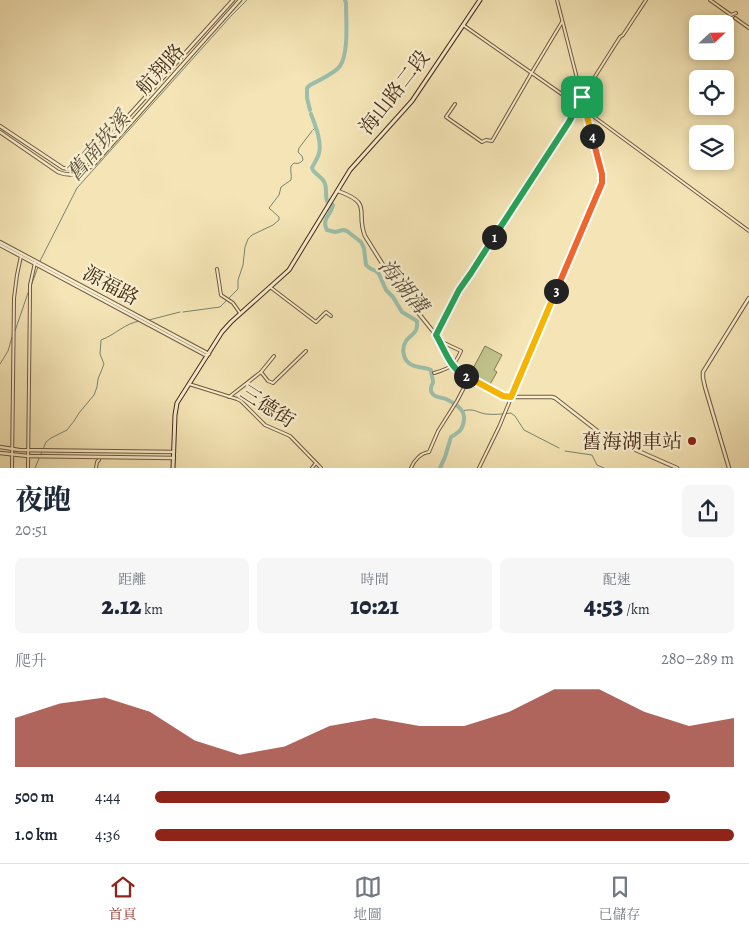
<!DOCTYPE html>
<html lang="zh-TW">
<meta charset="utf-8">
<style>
body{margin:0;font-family:Alegreya,"Noto Serif TC",serif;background:#f6f6f7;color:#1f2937;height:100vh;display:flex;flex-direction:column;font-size:19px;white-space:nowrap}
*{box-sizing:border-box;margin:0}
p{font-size:16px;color:#747a83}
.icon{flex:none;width:28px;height:28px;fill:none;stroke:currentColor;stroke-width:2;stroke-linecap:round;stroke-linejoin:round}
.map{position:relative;height:468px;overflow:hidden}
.sheet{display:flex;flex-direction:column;background:#fff;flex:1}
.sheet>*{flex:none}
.needle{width:32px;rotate:68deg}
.controls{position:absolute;left:689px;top:15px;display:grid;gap:10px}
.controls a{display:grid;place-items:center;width:45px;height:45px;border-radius:8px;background:#fff;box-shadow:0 2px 8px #0003;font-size:25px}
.pin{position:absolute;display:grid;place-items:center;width:42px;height:42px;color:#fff;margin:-21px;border-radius:10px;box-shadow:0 2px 8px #0006}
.km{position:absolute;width:25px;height:25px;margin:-12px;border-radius:50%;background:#222;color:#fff;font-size:14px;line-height:25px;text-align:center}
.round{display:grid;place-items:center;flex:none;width:52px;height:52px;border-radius:8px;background:#f6f6f7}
.summary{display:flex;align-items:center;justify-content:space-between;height:85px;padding:0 15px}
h1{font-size:28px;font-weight:800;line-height:38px}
.metrics{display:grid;grid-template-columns:repeat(3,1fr);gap:8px;height:85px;padding:5px 15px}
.metrics div{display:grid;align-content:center;border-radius:8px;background:#f6f6f7;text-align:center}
.metrics b{font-size:25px;font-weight:800}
.metrics small{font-size:14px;font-weight:400}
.metrics p{font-size:14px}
.chart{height:140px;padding:10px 15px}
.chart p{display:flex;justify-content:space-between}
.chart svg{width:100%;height:90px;margin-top:5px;fill:#8f2418;opacity:.7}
ul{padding:0 15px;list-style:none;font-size:16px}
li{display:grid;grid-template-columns:80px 60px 1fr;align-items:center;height:38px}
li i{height:12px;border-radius:6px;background:#8f2418}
.tab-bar{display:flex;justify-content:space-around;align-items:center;height:70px;border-top:1px solid #e0e1e3;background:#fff;font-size:14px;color:#747a83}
.tab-bar a{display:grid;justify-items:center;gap:2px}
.tab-bar .active{color:#8f2418}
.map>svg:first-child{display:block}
.green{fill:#c0c38b;stroke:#827750}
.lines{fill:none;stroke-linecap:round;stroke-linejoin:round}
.stream{stroke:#798470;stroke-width:1}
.river{stroke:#9cbfac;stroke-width:4}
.minor-casing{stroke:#705a3d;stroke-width:4}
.tertiary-casing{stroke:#705a3d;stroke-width:4.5}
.secondary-casing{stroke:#442b15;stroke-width:5}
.minor{stroke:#f8eed0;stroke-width:2}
.tertiary{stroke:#f8eed0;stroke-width:2.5}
.secondary{stroke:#f8eed0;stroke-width:3}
.split-1-casing{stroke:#fff;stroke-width:10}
.split-2-casing{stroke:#fff;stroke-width:10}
.split-3-casing{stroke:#fff;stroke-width:10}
.split-4-casing{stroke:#fff;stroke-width:10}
.split-5-casing{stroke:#fff;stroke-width:10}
.split-1{stroke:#22a559;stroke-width:6}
.split-2{stroke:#22a559;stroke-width:6}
.split-3{stroke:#f5b400;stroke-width:6}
.split-4{stroke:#f0652b;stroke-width:6}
.split-5{stroke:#f5b400;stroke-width:6}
.poi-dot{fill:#8f2418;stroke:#f8eed0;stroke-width:2}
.labels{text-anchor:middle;stroke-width:4.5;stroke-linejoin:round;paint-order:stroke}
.street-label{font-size:20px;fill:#442b15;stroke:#f8eed0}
.poi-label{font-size:20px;fill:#442b15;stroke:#f8eed0;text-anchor:end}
.water-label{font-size:21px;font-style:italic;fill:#5a503b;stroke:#f8eed0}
</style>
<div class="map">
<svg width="749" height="468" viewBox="0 0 749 468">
<rect width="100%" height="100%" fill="#f5e5b6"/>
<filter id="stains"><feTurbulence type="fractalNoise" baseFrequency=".004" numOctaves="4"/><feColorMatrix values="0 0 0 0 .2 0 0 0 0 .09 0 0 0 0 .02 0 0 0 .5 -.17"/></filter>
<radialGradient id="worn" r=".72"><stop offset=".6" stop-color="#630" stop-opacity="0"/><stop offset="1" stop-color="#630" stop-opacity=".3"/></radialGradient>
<path class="green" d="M485,346L502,355L494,370L497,372L489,386L469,376Z"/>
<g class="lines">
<g class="stream">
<path d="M313,130L316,127"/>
<path d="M39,263L77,188L231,16L247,0"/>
<path d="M31,286L38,267"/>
<path d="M183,312L220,307L238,289V280L243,265L245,247L248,239L252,235L273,225L279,220V217L269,208L279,195L281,187L291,180C292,175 290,171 291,166L294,163C299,164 300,163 303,160L302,156L298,152L299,148L312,131"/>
<path d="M149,320L180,312"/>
<path d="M15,331L29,290"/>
<path d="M0,364L8,351L12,337"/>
<path d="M462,411C476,408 474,412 486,414C494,415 503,414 511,413L515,416L524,430L559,448"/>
<path d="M565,451L592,455L597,465L604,468"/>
<path d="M35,468L46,442L51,438L67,430L74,421L79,413L94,395L97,387L98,379L104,364L100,354L101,340C115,335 125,323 140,321"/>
</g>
<g class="river">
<path d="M310,110L307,98V88L310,85C318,81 335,73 340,66C349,53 346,19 346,3L345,0"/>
<path d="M311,114C315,125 322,141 319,153C318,158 314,163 312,168C314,175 323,176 325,184C327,189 325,195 327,201L333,205C331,215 321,219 327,230L335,232L343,230L347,231L361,242L364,248L366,265L371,269L376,271L379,274L386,290L393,297L402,312L417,321C418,334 412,333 406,341C401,349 403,361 412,365C418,368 425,367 431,370C431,374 433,378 433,382C432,386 429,389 432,393C435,398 441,397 446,399C454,403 465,409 464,419C463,430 459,432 451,437L445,457L440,468"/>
</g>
<g class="minor-casing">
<g id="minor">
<path d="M710,0L731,15L736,13"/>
<path d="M735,18L749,28"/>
<path d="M463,25L586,111L749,231"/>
<path d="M455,104L446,117L482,142L486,140L492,141L532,72L562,22"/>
<path d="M217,269L221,295L233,303L240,313"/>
<path d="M270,287L316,322L326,312L331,316"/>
<path d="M437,335L459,290L471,273L487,247L569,122L582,97L620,37L623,35L646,0"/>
<path d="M261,372L268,381L273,383L306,351"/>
<path d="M434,373C450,368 454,367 461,351L440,341"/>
<path d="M189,384L237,399L241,401L265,425L290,436L321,468"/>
<path d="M229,397L261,372L274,356"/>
<path d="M12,468L14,298L17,275L21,256"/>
<path d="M28,468L30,294V285L35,263"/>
<path d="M96,468L97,462L99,460"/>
<path d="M312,468L316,463"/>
<path d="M411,468C414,460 421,453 429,452L438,431L457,401L469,378"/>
<path d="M479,468L499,427L519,379L602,183V174L592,137L557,0"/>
</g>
</g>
<g class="tertiary-casing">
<g id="tertiary">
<path d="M0,126L63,168L74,169L85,164L233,0"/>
<path d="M0,132L58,172C72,178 84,173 95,163L240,0"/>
<path d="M338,191C374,204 355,211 365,236L395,284L436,335L452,366L457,372L507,397H552L555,398L604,436L677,468"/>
<path d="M0,242L209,354"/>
<path d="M0,245L207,356"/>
<path d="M0,447L19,450L174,452"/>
<path d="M0,453L28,456L174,458"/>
<path d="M729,468L705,387L703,378V372L749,298"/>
</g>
</g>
<g class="secondary-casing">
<path id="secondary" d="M173,468L175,415L177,403L222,332L231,322L289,270L350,170L412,101L480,0"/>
</g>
<use href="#minor" class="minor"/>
<use href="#tertiary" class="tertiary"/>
<use href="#secondary" class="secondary"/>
</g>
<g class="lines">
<g class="split-1-casing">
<path id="split-1" d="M494,237L569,122L582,97"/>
</g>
<g class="split-2-casing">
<path id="split-2" d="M466,376C450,369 445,350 436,335L459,290L471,273L494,237"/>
</g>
<g class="split-3-casing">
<path id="split-3" d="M466,376L503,396L511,397L556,291"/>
</g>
<g class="split-4-casing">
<path id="split-4" d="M556,291L602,183V174L592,136"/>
</g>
<g class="split-5-casing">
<path id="split-5" d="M582,97L592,136"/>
</g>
<use href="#split-1" class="split-1"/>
<use href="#split-2" class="split-2"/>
<use href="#split-3" class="split-3"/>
<use href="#split-4" class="split-4"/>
<use href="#split-5" class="split-5"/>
</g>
<circle class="poi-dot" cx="692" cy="441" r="5"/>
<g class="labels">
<g class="street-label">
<text transform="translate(160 69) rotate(-48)" y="7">航翔路</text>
<text transform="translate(394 92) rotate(-52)" y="7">海山路二段</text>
<text transform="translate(111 285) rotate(28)" y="7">源福路</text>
<text transform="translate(268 406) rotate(33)" y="7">三德街</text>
</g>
<g class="poi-label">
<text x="682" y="448">舊海湖車站</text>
</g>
<g class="water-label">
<text transform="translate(98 146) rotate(-49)" y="7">舊南崁溪</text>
<text transform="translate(403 286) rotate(50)" y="7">海湖溝</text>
</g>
</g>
<rect width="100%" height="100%" filter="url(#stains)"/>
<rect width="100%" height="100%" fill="url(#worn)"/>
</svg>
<div class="controls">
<a><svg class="needle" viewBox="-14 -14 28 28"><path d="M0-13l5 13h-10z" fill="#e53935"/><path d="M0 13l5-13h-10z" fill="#747a83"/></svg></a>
<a><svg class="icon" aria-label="locate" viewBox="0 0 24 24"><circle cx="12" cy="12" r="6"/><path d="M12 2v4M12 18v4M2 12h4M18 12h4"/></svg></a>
<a><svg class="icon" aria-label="layers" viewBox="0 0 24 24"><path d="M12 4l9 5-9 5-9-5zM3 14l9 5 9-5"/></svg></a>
</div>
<div class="pin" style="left:582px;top:97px;background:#1e9e55"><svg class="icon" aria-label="arrive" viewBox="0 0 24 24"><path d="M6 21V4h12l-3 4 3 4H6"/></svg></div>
<b class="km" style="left:494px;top:237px">1</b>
<b class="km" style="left:466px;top:376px">2</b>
<b class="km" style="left:556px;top:291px">3</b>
<b class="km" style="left:592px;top:136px">4</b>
</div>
<section class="sheet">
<div class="summary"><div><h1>夜跑</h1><p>20:51</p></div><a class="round"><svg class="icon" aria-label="share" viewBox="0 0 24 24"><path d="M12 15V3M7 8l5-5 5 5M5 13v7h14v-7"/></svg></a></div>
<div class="metrics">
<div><p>距離</p><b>2.12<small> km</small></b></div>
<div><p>時間</p><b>10:21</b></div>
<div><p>配速</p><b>4:53<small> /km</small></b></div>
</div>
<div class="chart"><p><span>爬升</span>280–289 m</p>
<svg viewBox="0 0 160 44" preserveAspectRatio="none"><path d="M0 44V20L10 13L20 10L30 17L40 31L50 38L60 34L70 24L80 20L90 24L100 24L110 17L120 6L130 6L140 17L150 24L160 20V44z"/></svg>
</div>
<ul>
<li><b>500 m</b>4:44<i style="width:89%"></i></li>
<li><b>1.0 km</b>4:36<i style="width:100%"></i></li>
</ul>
</section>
<nav class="tab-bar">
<a class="active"><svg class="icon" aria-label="home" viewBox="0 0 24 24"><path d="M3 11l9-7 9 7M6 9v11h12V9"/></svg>首頁</a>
<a><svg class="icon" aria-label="map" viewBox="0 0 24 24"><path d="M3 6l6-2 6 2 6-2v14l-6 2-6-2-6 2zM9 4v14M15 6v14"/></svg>地圖</a>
<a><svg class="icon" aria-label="saved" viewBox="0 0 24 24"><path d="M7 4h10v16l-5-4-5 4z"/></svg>已儲存</a>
</nav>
